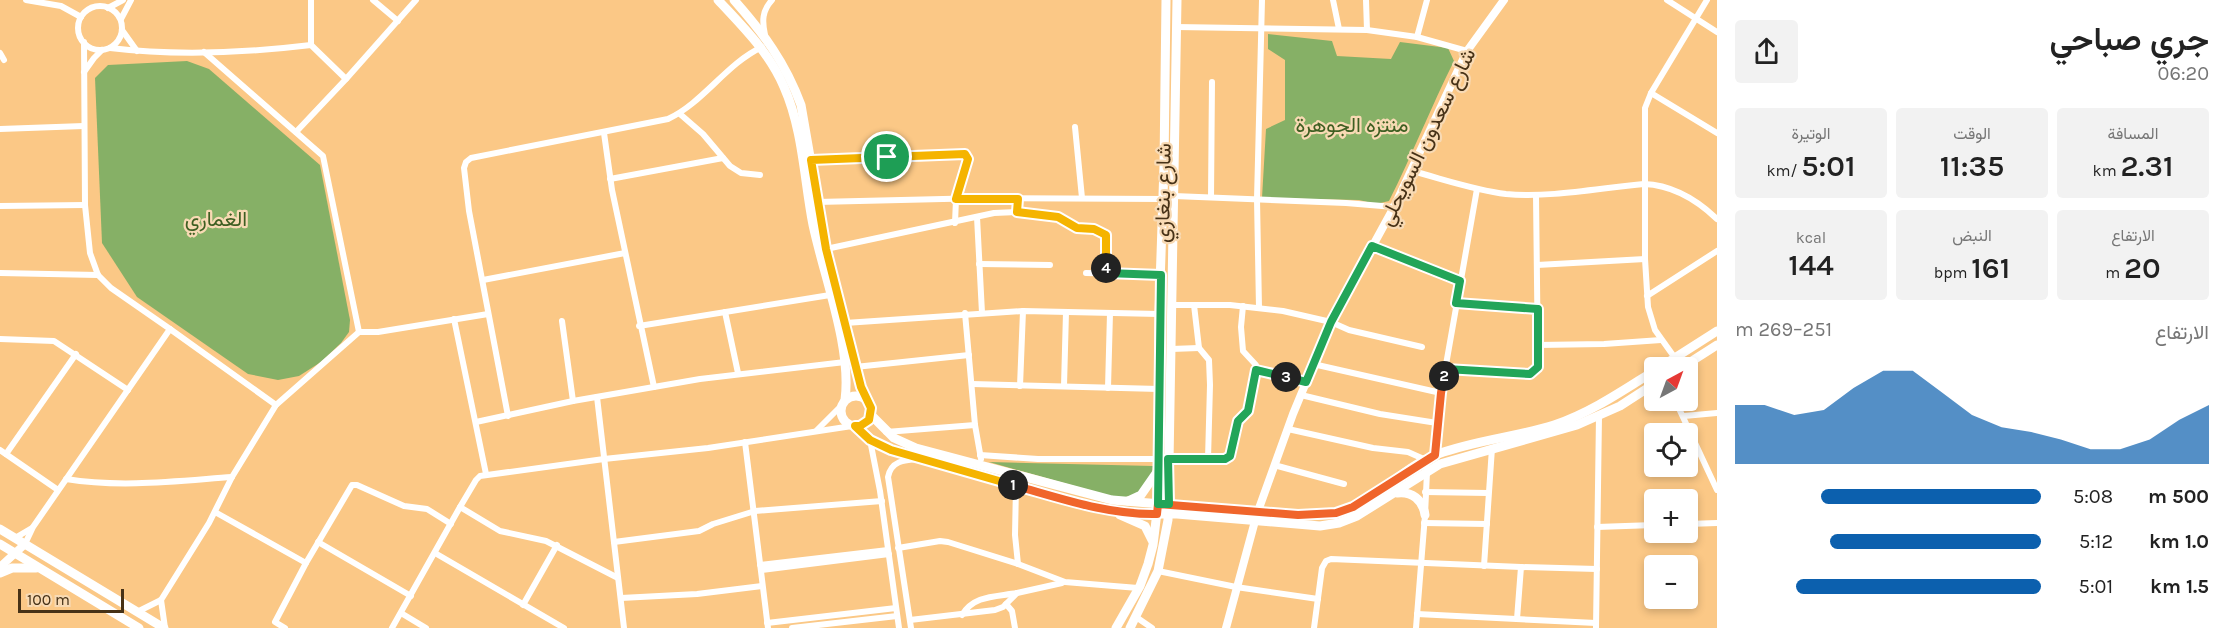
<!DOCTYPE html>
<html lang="ar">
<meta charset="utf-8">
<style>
body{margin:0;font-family:Karla,Vazirmatn,sans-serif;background:#f2f2f2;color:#222;direction:rtl;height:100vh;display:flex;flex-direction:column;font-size:22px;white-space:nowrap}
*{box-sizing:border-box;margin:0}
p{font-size:20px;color:#767676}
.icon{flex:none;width:33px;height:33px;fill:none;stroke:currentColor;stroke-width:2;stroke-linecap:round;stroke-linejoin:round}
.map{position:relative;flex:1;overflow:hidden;direction:ltr}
.side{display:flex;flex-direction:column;background:#fff;width:510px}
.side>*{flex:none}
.needle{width:39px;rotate:41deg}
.fabs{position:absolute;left:1644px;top:357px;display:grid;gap:12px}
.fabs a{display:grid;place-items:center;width:54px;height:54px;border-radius:6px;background:#fff;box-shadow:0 3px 9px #0003;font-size:30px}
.scale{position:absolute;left:18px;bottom:15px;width:106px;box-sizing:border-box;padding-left:6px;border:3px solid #473217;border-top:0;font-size:16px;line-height:21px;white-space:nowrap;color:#473217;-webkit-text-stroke:4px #f8dab4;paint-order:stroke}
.pin{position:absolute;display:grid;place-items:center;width:51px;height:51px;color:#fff;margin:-26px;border:3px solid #fff;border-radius:50%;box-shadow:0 2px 6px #0007}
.km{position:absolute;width:30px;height:30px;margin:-15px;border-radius:50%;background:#222;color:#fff;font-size:16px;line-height:30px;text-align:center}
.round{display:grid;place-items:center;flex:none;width:63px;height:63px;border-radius:6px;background:#f2f2f2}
.overview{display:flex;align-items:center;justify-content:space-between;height:102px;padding:0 18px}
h1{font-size:33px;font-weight:600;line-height:45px}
.figures{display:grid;grid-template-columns:repeat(3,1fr);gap:9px;height:102px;padding:6px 18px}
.figures div{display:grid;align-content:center;border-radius:6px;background:#f2f2f2;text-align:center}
.figures b{font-size:30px;font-weight:600}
.figures small{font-size:16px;font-weight:400}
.figures p{font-size:16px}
.chart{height:168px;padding:12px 18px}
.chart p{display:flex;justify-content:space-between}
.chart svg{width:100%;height:108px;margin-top:6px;fill:#0c60ae;opacity:.7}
ul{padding:0 18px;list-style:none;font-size:20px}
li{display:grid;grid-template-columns:96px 72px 1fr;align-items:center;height:45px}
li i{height:15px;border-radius:8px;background:#0c60ae}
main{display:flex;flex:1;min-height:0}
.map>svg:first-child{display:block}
.green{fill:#86b066}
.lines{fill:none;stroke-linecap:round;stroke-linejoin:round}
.minor{stroke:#fff;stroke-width:6}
.tertiary{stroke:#fff;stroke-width:8}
.secondary{stroke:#fff;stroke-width:8}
.primary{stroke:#fff;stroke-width:9}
.split-1-casing{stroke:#fff;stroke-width:12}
.split-2-casing{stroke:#fff;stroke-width:12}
.split-3-casing{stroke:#fff;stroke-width:12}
.split-4-casing{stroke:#fff;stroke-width:12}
.split-5-casing{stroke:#fff;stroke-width:12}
.split-1{stroke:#f5b400;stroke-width:8}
.split-2{stroke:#f0652b;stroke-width:8}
.split-3{stroke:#22a559;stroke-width:8}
.split-4{stroke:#22a559;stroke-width:8}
.split-5{stroke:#f5b400;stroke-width:8}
.labels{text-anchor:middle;stroke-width:4.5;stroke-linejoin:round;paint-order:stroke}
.park-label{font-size:21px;fill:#3e5f22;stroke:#f8dab4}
.street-label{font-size:21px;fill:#473217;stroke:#f8dab4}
</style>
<main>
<section class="side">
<div class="overview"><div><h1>جري صباحي</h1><p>06:20</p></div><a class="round"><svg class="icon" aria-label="share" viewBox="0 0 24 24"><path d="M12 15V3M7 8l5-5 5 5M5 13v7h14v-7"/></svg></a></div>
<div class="figures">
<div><p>المسافة</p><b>2.31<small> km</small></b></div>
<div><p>الوقت</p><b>11:35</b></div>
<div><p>الوتيرة</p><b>5:01<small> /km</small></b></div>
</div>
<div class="figures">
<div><p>الارتفاع</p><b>20<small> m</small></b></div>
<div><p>النبض</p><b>161<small> bpm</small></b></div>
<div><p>kcal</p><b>144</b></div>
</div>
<div class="chart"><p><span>الارتفاع</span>251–269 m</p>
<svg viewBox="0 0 160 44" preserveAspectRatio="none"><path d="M0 44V20L10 20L20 24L30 22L40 13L50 6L60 6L70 15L80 24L90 29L100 31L110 34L120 38L130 38L140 34L150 26L160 20V44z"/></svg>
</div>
<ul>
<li><b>500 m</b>5:08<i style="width:72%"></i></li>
<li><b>1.0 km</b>5:12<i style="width:69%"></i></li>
<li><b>1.5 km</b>5:01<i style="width:80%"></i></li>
</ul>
</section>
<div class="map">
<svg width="1717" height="628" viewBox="0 0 1717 628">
<rect width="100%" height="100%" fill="#fbc886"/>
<g class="green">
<path d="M1268,34L1332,41L1337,56L1391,59L1400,42L1448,48L1454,61C1431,107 1412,155 1389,201L1376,204L1359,200L1262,198L1266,129L1285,120V60L1268,49Z"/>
<path d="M187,61L209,69L320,165L350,320L349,332L341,343L321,362L299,376L278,380L248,374L137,297L102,243L95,78L108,65Z"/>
<path d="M989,462L1153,466C1151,487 1138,497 1117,498Z"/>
</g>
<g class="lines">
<g class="minor">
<path d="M26,0L61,6L81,17"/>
<path d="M311,0V45"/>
<path d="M373,0L398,21"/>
<path d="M1333,0L1339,29"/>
<path d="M1366,0L1367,30"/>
<path d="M1667,0L1717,32"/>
<circle cx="100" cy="28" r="22"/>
<path d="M108,8L123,0"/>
<path d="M121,19L131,0"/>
<path d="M1176,27L1367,30L1417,37L1467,51"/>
<path d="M122,30L137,51"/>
<path d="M765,35C762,21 762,11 772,0"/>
<path d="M1417,37L1427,0"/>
<path d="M110,48C176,56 245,53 311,45L346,79"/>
<path d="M204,52L323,156L359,332"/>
<path d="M0,53L4,60"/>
<path d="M84,72L94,58L102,50"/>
<path d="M1651,93L1717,133"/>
<path d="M680,114L703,134L730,166L741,173L760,175"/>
<path d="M1075,127L1082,198"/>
<path d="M0,129L84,126"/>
<path d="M296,132L346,79L416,0"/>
<path d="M604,133L612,190L654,387"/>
<path d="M811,160L965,154L968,159L956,199L955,223"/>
<path d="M1412,171C1443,179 1474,190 1506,194C1551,198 1599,188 1644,184C1672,185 1696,199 1717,219"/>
<path d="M610,179L723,158"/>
<path d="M1174,196L1346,203L1394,207"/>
<path d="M1211,197L1212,82"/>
<path d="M817,202L985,198L1164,199"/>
<path d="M0,206L85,205"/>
<path d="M977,217L982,313"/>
<path d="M1373,246L1460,281"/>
<path d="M826,249L994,213L1017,212L1058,217L1074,227L1097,230L1106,235V273"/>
<path d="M979,264L1050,265"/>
<path d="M1537,265L1645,259"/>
<path d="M0,273L98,275"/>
<path d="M1086,273L1161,275"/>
<path d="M483,280L625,253"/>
<path d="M1647,296L1717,251"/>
<path d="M1456,303L1538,309"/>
<path d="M1171,305H1230L1283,311L1331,322L1349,330L1422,347"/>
<path d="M1259,308L1257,199L1262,0"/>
<path d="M725,312L738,373"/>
<path d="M965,313L975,425L981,459"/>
<path d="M454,319L486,474"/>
<path d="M562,321L573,401"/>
<path d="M845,323L1023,311L1159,314"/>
<path d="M639,326L830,295"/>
<path d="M170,329L276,405"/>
<path d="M0,339L54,341L128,390"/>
<path d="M1538,345L1604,344L1661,340"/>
<path d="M1171,349L1199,348"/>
<path d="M1675,358L1655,330L1648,307L1645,259V108L1651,93L1707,0"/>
<path d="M1313,364L1441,393"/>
<path d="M855,367L969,355"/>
<path d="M1445,369L1530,374L1538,367L1536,195"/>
<path d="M1256,370L1306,382"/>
<path d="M972,384L1159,389"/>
<path d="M1020,386L1023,311"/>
<path d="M1064,386L1066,312"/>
<path d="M1108,388L1110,313"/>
<path d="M1301,395L1380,414L1437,423"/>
<path d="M597,397L624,628"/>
<path d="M1675,400L1717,490"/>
<path d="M508,416L469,211L464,168L466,162L471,158L668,119C704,102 726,64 762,47"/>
<path d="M1684,416L1717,413"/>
<path d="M476,422L573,401L700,379L845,362"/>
<path d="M1288,429L1373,448L1408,452L1426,460L1427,472L1425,515L1416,628"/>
<path d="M817,430L843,404"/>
<path d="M886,432L975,425"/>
<path d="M870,440L880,491L899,628"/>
<path d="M745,442L768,628"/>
<path d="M0,450L58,490"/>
<path d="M6,454L76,354"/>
<path d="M980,455L1038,459H1158"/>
<path d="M1435,455L1441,393L1477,189"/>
<path d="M1168,459H1208L1210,385L1209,360L1199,348L1194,305"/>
<path d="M1208,459H1225L1230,456L1238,421L1248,411L1256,365L1243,351L1241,327L1243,306"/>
<path d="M1274,465L1344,484"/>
<path d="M66,479C121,488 177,481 232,477"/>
<path d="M1016,486L1015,535L1018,564"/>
<path d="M1425,492L1488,493"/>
<path d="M460,507L500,531L546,541L618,578"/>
<path d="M215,512L306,563"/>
<path d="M1424,523L1487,524"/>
<path d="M1688,524L1717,523"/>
<path d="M1597,527L1654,525"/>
<path d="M15,538L32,528"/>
<path d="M318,542L411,596"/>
<path d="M614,542L699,531L713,524L755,511L882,501"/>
<path d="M25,544L33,527L170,329L111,288L98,275L90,253L85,205L84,42"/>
<path d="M898,548L940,541L948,542L1018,564L1065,582L1138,588"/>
<path d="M435,553L564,628"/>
<path d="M760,565L888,550"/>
<path d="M1484,566L1492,448"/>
<path d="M761,570L889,554"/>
<path d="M1158,571L1236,587L1318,599"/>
<path d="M621,598L697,594L762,586"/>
<path d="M161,600L165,628"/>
<path d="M1006,604L1012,611L1015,628"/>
<path d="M523,605L557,545"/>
<path d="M137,612L161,600L209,523L232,477L276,405L359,332H378L488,314"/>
<path d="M401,613L426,628"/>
<path d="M1417,614L1596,623"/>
<path d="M962,615C974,595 995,597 1017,593"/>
<path d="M1136,617L1152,628"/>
<path d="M1517,619L1521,567"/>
<path d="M910,620L995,610L1003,607L1017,593L1062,583"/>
<path d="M767,623L896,608"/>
<path d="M285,628L275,622L306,563L352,485H357L404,506L427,509L451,524"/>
<path d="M392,628L460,507L476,480L480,476L604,459L708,448L852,426"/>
<path d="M792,628L897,616"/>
<path d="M911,628L888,477C891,461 904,460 918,459"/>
<path d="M1314,628L1322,568L1326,561L1331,559L1521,567L1597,569"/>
<path d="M1596,628L1599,416"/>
</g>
<path class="tertiary" d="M0,567L25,544"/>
<g class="secondary">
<path d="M1258,511L1293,414L1331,322L1394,207L1467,51L1504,0"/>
<path d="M1226,628L1255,521"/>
</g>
<g class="primary">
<path d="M718,0C743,27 769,52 784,87C803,130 804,179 813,225C824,277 852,348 845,400"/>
<path d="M734,0C764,34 785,62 801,105L826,249L855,367L865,399"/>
<path d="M1659,368L1717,331"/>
<path d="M1681,368L1717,345"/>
<circle cx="856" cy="411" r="15"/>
<path d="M871,415L894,438L916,448L1112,500L1298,515C1310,515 1323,516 1335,513C1374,505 1401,467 1438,454C1476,440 1516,437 1554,425C1590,413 1622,391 1654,371"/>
<path d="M855,426L870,440L891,450L1071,501L1107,509L1141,514H1177L1320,526L1339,523L1357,516L1440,464L1577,425L1620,406L1654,384"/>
<path d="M1397,493C1412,491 1423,500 1425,515"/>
<path d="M1128,501L1141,495L1157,472"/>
<path d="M1120,515L1145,526L1152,540"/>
<path d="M0,529L164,628"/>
<path d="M0,544L139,628"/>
<path d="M0,573L12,568H36"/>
<path d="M1116,628L1140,586L1148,564L1153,545L1158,504L1159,314L1164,166L1166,0"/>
<path d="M1130,628L1158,571L1168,520L1177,0"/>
</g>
</g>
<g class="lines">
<g class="split-1-casing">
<path id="split-1" d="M887,157L811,160L826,249L861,387L871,408L869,420L860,426H855L870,440L891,450L1013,485"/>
</g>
<g class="split-2-casing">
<path id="split-2" d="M1013,485C1060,498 1108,515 1157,514L1158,504L1298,515L1336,513L1353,507L1435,455L1441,393L1444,376"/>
</g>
<g class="split-3-casing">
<path id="split-3" d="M1286,377L1306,382L1331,322L1372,246L1460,281L1456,303L1538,309V367L1530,374L1446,369L1444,376"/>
</g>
<g class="split-4-casing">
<path id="split-4" d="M1106,268V273L1161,275L1158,504H1169L1168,459H1225L1230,456L1238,421L1248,411L1256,370L1286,377"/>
</g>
<g class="split-5-casing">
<path id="split-5" d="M887,157L965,154L968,159L956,199H1018L1017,212L1058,217L1077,228L1094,229L1106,235V268"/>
</g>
<use href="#split-1" class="split-1"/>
<use href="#split-2" class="split-2"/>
<use href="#split-3" class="split-3"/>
<use href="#split-4" class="split-4"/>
<use href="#split-5" class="split-5"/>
</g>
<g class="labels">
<g class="park-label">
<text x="1352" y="132">منتزه الجوهرة</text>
<text x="216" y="226">الغماري</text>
</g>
<g class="street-label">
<text transform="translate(1427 137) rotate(-64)" y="7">شارع سعدون السويحلي</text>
<text transform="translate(1163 193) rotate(-89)" y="7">شارع بنغازي</text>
</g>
</g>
</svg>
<div class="fabs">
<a><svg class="needle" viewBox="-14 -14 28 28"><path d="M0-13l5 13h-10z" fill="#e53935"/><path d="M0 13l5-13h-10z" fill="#767676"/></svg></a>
<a><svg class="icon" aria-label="locate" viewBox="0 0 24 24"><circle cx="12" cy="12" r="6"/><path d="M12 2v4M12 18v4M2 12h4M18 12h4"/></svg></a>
<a>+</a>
<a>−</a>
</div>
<div class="scale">100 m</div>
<div class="pin" style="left:887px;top:157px;background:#1e9e55"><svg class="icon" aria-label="arrive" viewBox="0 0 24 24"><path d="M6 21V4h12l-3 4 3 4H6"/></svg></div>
<b class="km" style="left:1013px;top:485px">1</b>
<b class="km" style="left:1444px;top:376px">2</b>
<b class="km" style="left:1286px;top:377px">3</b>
<b class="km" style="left:1106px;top:268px">4</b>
</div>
</main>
